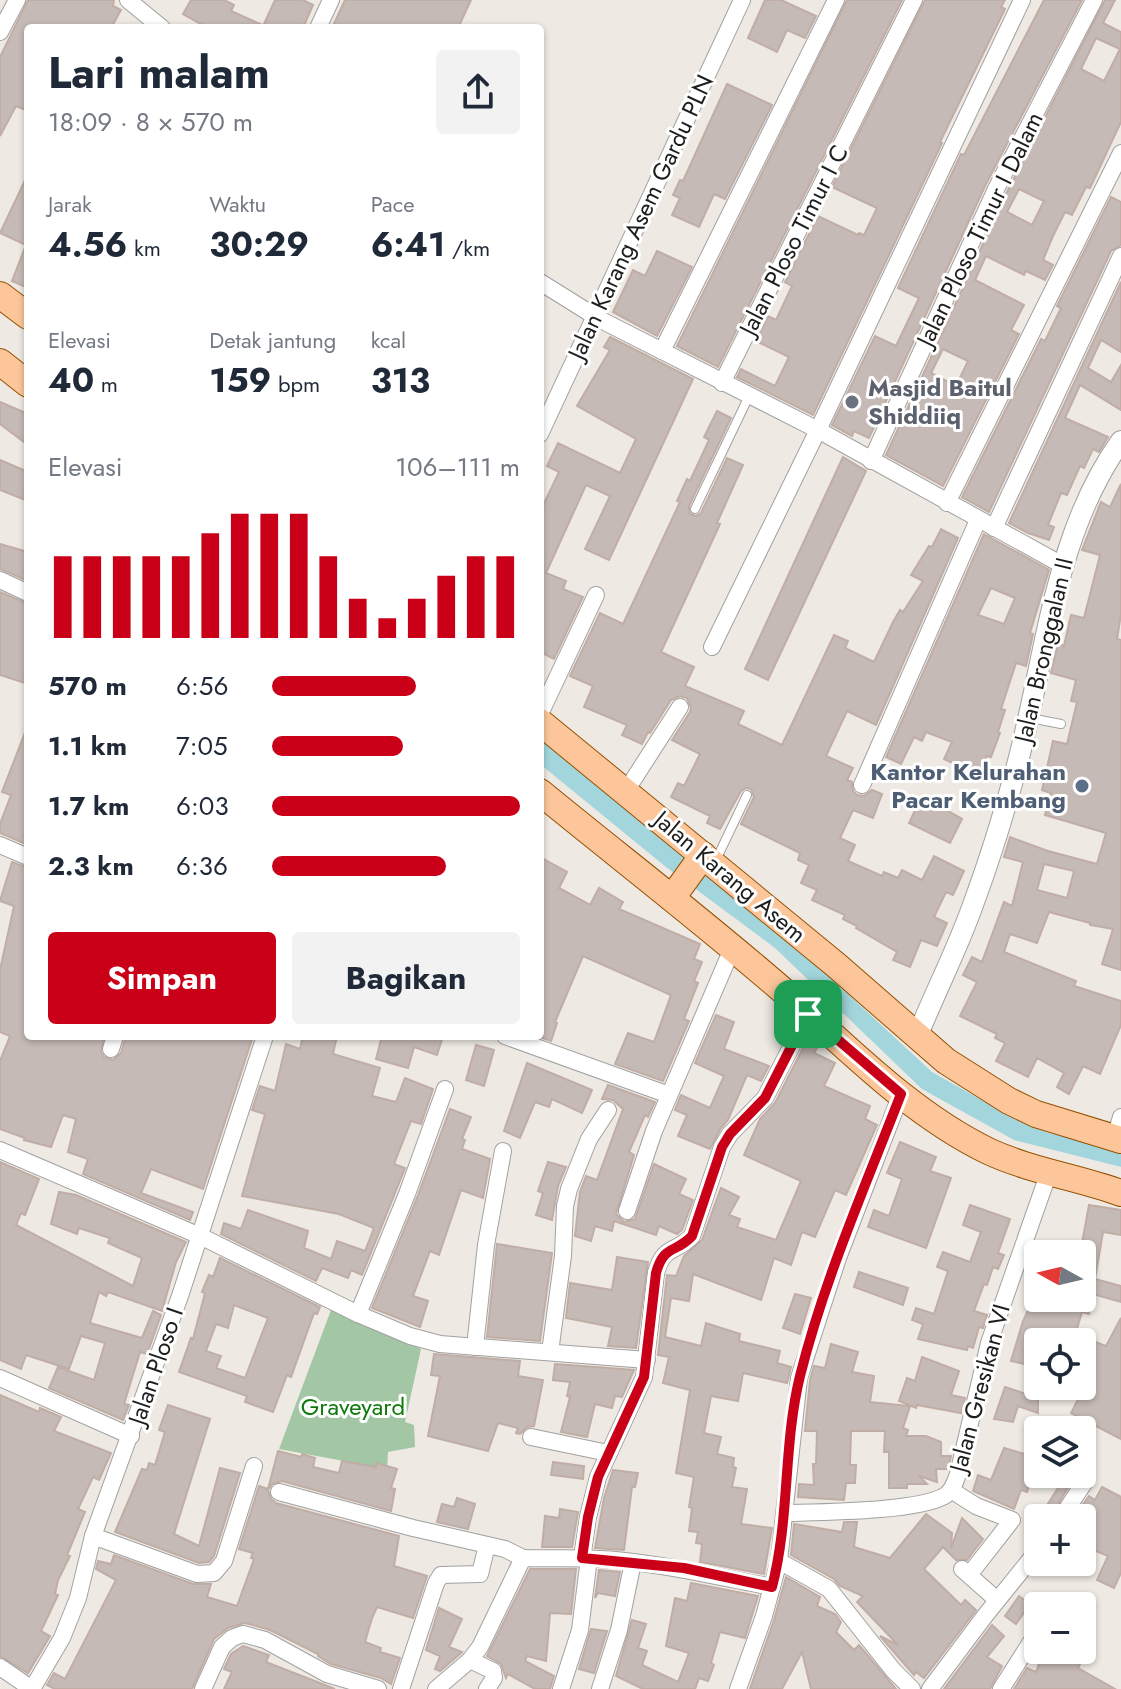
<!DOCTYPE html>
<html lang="id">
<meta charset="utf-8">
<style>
body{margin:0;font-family:Jost,sans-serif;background:#f2f2f3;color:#1f2937;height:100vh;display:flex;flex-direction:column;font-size:30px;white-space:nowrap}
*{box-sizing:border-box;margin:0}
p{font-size:26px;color:#747a83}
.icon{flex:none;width:44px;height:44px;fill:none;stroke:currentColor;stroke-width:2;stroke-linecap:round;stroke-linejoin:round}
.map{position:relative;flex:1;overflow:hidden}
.panel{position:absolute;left:24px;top:24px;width:520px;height:1016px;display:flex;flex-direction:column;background:#fff;border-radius:8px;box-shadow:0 2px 6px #0004}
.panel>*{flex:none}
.needle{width:52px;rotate:278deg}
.buttons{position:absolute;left:1024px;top:1240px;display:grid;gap:16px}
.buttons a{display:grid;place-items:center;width:72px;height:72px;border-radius:8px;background:#fff;box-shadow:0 2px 6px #0004;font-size:40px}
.pin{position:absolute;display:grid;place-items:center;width:68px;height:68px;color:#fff;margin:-34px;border-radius:16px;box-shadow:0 4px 12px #0006}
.round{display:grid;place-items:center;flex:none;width:84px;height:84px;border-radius:8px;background:#f2f2f3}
.head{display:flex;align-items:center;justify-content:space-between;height:136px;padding:0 24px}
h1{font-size:44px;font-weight:700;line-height:60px}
.metrics{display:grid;grid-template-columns:repeat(3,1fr);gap:12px;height:136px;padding:8px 24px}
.metrics div{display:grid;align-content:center}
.metrics b{font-size:34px;font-weight:700}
.metrics small{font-size:22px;font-weight:400}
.metrics p{font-size:22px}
.chart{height:224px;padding:16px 24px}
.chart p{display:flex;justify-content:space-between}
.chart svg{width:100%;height:144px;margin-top:8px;stroke:#c90017;stroke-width:6}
.action{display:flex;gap:16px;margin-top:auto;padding:16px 24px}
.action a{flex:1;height:92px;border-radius:8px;background:#c90017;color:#fff;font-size:32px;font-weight:700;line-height:92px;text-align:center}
.action a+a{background:#f2f2f3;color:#1f2937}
ul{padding:0 24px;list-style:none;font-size:26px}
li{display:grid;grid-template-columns:128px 96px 1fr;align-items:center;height:60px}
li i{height:20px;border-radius:10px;background:#c90017}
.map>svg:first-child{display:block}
.cemetery{fill:#a3c7a5}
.water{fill:#a2d6dc}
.building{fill:#c6bab6;stroke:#c0ada5;stroke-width:2;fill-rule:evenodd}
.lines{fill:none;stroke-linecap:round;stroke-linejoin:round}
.service-casing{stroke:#a1a1a1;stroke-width:10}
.minor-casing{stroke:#a1a1a1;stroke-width:18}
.tertiary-casing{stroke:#a1a1a1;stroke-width:22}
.primary-casing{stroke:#955200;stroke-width:28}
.service{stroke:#fff;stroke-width:8}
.minor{stroke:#fff;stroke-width:16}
.tertiary{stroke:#fff;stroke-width:20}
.primary{stroke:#fcc69a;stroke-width:26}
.route-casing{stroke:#fff;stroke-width:16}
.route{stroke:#c90017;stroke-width:10}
.worship-dot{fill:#6b7280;stroke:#fff;stroke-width:3}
.service-dot{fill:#5c6f8a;stroke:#fff;stroke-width:3}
.labels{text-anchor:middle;stroke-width:6;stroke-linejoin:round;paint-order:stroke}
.street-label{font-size:24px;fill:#1d1d1d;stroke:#fff}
.worship-label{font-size:24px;font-weight:bold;fill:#5b616d;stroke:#fff;text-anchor:start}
.service-label{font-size:24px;font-weight:bold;fill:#4e5e75;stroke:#fff;text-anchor:end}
.park-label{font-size:24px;fill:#0f7a0b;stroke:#fff}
</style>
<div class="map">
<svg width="1121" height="1689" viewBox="0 0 1121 1689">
<rect width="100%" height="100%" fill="#eee9e2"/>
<path class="cemetery" d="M331,1310L421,1349L405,1422L414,1425L415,1447L388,1452L387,1469L279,1449Z"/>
<path class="water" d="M540,736L798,948L932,1072L1020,1122L1048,1133L1121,1149V1167L1014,1140L922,1089L775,948L666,867L540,764Z"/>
<g class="building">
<path d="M28,0H114L113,6L121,10L111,28H28V111L16,106L0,136V57Z"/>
<path d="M191,0H224L234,5L231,11L269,28H208L183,14Z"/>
<path d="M275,0H303L313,5L303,28H273L264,24Z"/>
<path d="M345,0H471L458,28H332Z"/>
<path d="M765,0H781L816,16L805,38L787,30L777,52L748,38Z"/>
<path d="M847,0H902L718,367L677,346Z"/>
<path d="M925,0H1005L1001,7L1005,9L940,142L942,143L813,415L737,377L741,369L775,386L789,357L756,341L768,316L776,320L792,286L785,282L818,216L858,235L859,233L864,235L877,208L832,187Z"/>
<path d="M1044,0H1082L986,184L869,438L854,431L852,436L832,425L875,336L896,346L906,325L919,298L898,288L961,154L964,155Z"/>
<path d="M1105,0H1115L1103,23L1121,32V122L1090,188L1086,187L1072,215L1065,212L1053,236L1043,260L1053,265L1045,280L1026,271L1024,275L986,256L975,280L1024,305L1011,330L1019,334L943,486L886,455L1006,194ZM1096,38L1120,49L1104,81L1081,69ZM1019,189L1044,201L1032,225L1007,212ZM943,349L968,361L956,386L931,373Z"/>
<path d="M727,84L772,105L725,199L714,194L699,227L672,215L680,198L673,195L680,180L683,181Z"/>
<path d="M28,174V288L12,281L26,245L0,233Z"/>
<path d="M1111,197L1121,202V245L1111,251L989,512L962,497L1041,339L1045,341L1061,308L1057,306Z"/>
<path d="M657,251L692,267L657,336L613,312L633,270L645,276Z"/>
<path d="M1121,282V352L1101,340L1088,368L1111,382L1121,365V410L1080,385L1065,418L1108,437L1099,452L1093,449L1084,468L1080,466L1067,495L1061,493L1048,525L1054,527L1049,540L1028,533L1009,523Z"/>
<path d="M610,337L693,379L609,560L585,549L610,496L586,485L546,573L566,581L563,589L583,597L554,659L540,652V512L559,472L547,466L558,443L620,473L636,439L577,406L610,350L604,347Z"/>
<path d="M0,402L28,414V445L0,424Z"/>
<path d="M717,411L731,418L689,506L690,514L696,516L701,513L727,458L743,465L717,523L720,524L661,652L694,667L685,686L744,711L738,724L782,745L834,635L848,641L845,648L874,662L893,622L900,610L903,612L923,581L911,575L929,546L932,547L941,529L958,538L876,725L847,711L826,756L853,768L847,780L852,782L853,791L857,795L864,796L872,790L882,794L873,818L853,810L840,838L855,845L848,861L882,876L884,872L898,878L902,870L922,880L934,856L964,871L953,895L946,892L934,917L947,923L937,946L921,940L910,967L893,960L897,952L856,928L857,926L843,919L845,915L812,900L817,890L801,883L809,865L798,860L800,853L741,824L754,797L751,789L746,788L741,791L720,829L707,823L710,816L671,797L678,783L684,786L700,754L672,740L690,712L691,707L687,698L680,696L671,700L650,733L648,732L642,744L622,735L627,725L584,707L593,686L570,676L600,613L623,624L680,502L677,501L687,479L690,481L709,440L704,437Z"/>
<path d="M843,457L866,471L768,680L745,669Z"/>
<path d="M0,460L28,472V501L0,490Z"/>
<path d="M1121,484V614L1117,639L1121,640V970L1102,964L1113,929L1090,925V923L1049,912L1037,943L1010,934L1004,952L1076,981L1074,986L1121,1001V1025L1100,1074L1083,1066L1069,1094L1057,1087L1064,1073L1037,1058L1028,1077L996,1061L1005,1043L995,1038L997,1034L960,1016L977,982L963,975L972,957L982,962L1004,902L1012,906L1023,862L1004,857L1010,837L1048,851L1097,864L1106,833L1045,815L1051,793L1042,790L1053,741L1067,744L1077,702L1071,701L1076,680L1051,673L1058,643L1064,646L1071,615L1084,618L1100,555L1082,550L1101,502L1110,507ZM1044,864L1074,871L1067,898L1037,890Z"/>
<path d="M984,534L1049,570L1030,633L1033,634L1026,666L1016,663L1001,709L1005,710L998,732L1000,733L991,757L987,756L978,775L944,759L952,742L926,732L922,741L914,737L901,764L886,757ZM991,588L1015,598L1004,624L978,615Z"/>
<path d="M0,544L28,552V581L0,569Z"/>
<path d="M0,592L28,604V684L0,675Z"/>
<path d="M26,730H28V845L0,833V824L11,795L2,792Z"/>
<path d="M922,796L962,819L950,843L909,823Z"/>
<path d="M540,857L567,872L559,888L590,905L599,888L623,902L619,909L700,944L694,959L702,962L694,981L698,983L684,1019L689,1021L663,1081L615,1064L628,1033L654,1042L671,995L583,956L555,1022L557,1023L551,1041L540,1037Z"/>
<path d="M12,862L28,868V1036H104L101,1052L104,1057L113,1060L121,1053L126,1036H253L203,1189L151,1169L141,1193L193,1212L190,1220L83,1174L88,1159L68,1152L76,1119L63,1115L51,1147L24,1140L25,1138L0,1129V1061L10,1036L0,1032V970L14,906L0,901Z"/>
<path d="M716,1015L734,1022L724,1049L769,1066L761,1081L747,1075L728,1120L721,1128L710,1149L678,1136L687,1115L675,1110L681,1095L710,1108L724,1076L695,1063Z"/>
<path d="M303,1036H337L333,1054L380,1068L372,1096L396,1102L405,1078L433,1089L421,1124L411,1121L394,1164L405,1168L362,1275L351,1270L348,1278L322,1268L316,1281L221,1234L224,1223L241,1229L248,1210L308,1231L304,1248L331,1259L337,1241L365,1251L374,1228L339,1214L242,1196L265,1114L252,1110L260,1086L275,1091L286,1044L300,1049Z"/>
<path d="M382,1036H443L437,1055L414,1047L408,1068L376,1059Z"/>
<path d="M806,1042L817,1048L814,1053L835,1063L824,1086L870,1106L865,1119L877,1125L846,1195L835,1190L815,1237L802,1232L791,1265L774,1258L761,1300L693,1274L689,1301L671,1298L665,1337L701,1346L706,1323L740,1334L739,1341L780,1351L777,1363L791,1367L787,1383L743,1373L738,1401L711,1396L704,1433L721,1437L717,1454L734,1458L733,1467L736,1468L732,1487L747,1489L741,1524L772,1528L764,1574L700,1562L702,1544L696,1543L698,1532L689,1531L692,1508L689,1507L694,1477L676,1473L690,1390L663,1383L669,1357L658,1355L667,1275L676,1276L684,1256L702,1240L721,1188L739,1197L729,1215L740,1219L737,1227L776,1240L801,1181L744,1155L760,1119L775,1103Z"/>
<path d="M476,1045L494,1050L484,1086L466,1080Z"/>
<path d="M527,1063L592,1090L582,1113L552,1099L549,1107L535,1102L520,1138L504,1131Z"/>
<path d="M608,1085L655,1102L648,1117L645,1115L629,1152L634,1155L616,1214L624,1222L635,1219L654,1164L686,1179L679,1194L693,1200L682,1230L677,1234L659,1226L656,1235L614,1221L612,1231L595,1226L591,1241L575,1236L580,1192L586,1176L597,1180L623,1109L613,1100L602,1099Z"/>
<path d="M450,1109L471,1117L462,1139L465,1140L462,1149L490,1159L483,1198L461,1190L439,1255L430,1251L413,1296L428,1301L420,1327L372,1308L417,1198Z"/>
<path d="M900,1142L936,1157L930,1171L951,1178L926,1248L868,1227L874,1210L889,1216L902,1179L887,1173Z"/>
<path d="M0,1162L39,1179L25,1215L21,1213L16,1225L133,1286L142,1258L108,1243L110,1238L79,1228L77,1234L51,1224L59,1192L76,1195L186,1242L176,1262L162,1311L108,1292L106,1296L99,1292L90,1323L142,1338L153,1311L161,1315L147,1354L140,1352L124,1404L129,1405L123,1420L49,1388L58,1367L94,1380L105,1343L81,1336L69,1369L26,1355L21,1369L0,1360Z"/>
<path d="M548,1162L566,1167L558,1186L552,1220L536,1215L543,1193L538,1191Z"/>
<path d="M970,1205L1010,1219L998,1253L1004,1255L998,1269L993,1267L987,1285L984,1284L974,1311L987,1315L983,1328L979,1327L973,1348L968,1346L967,1350L918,1339L923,1324L912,1320L916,1308L934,1314L948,1271L937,1267L943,1252L970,1262L981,1232L963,1225Z"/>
<path d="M1089,1205L1121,1210V1235L1103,1232L1095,1279L1121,1286V1302L1093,1294L1089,1314L1082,1312L1073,1342H1038V1367L1011,1361L1023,1321L1034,1298H1082L1080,1254Z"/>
<path d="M497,1244L552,1253L540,1341L487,1337Z"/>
<path d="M617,1257L648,1262L636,1348L608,1346L612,1327L566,1318L570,1283L612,1290Z"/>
<path d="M220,1258L320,1307L317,1314L314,1313L291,1377L287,1375L273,1412L245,1402L247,1396L179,1372L191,1338L193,1339L205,1293L202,1292L209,1275L213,1277ZM234,1305L268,1318L245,1378L216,1368L221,1356L206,1351L216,1324L228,1328Z"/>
<path d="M859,1272L908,1288L903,1305L854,1287Z"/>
<path d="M795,1294L811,1298L800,1334L783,1328Z"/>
<path d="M1121,1318V1439L1071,1413L1092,1372L1082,1368V1337L1106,1346Z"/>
<path d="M831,1344L858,1352L852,1372L874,1376L870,1402L910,1406L903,1428L908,1430L906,1436H926L941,1442V1456H951L948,1469H936L937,1482L919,1476L927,1484H907V1488H889V1452H884L885,1431H851L850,1465H856L855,1483H846L844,1500L798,1497L799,1484L814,1485L813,1464H816L817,1431H805L810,1380L814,1366L825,1368Z"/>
<path d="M434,1354L520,1361L518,1376L543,1380L534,1426L527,1427L520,1434L516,1433L518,1428L498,1423L488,1451L428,1436L440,1376L431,1375Z"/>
<path d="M922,1357L959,1371L951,1395L965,1398L961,1413L917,1405L916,1408L899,1401L907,1378L915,1381Z"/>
<path d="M555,1364L634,1370L622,1397L615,1396L612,1408L595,1404L587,1437L561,1432L570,1397L567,1396L570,1382L553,1380Z"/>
<path d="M1005,1387L1038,1398V1413L1018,1406L1013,1422L994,1419Z"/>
<path d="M0,1395L39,1412L40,1408L61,1417L54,1431L111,1453L99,1480L93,1477L78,1509L85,1512L67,1555L70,1556L58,1580L55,1594L58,1595L41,1631L50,1636L28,1673L0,1656Z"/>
<path d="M168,1405L210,1419L174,1534L199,1546L220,1468L240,1473L214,1556L209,1562L199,1563L115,1532L142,1469L147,1470L149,1463L155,1465L165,1432L159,1430Z"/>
<path d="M1004,1448L1038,1458L1027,1492L1021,1490L1014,1509L973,1491L978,1475L991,1480Z"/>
<path d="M278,1451L301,1457L302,1454L315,1458L313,1467L339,1473L342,1461L376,1467V1463L397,1469L391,1488L395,1489L391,1511L282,1481L272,1484L268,1490L271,1499L276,1503L399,1536L394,1566L427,1576L413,1618L377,1607L372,1618L365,1642L381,1648L380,1652L400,1658L391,1684L381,1678L331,1664L318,1656V1654L270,1630L245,1623L228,1628L214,1639L192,1689H55L47,1685L54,1673L65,1679L116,1580L96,1569L98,1561L111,1564L114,1555L193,1584H211L207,1597L237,1606L254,1559L251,1558L253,1553L239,1549L259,1486L268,1489Z"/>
<path d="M553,1462L584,1466L583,1479L551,1475Z"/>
<path d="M613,1470L638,1473L635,1487H632L624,1550L595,1548L604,1498Z"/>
<path d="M1063,1480L1070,1484L1050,1518H1039Z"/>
<path d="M1102,1487L1121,1497V1573L1114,1588L1097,1580L1108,1556L1082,1545V1506L1089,1496L1095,1500Z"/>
<path d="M457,1498L475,1504L468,1529L437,1522L442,1504L454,1507Z"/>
<path d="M560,1509L578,1512L572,1547H542L545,1516L559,1518Z"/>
<path d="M926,1514L952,1533L951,1548L962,1518L983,1539L967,1560H956L943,1547L924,1569L961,1605L965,1600L976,1610L924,1678L916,1672L914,1675L880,1636L898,1645L857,1602L863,1596L840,1586L834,1579L791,1555L794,1524L842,1532L844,1522H857L854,1547L890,1558Z"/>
<path d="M530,1569H576L571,1614L550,1613L546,1661L527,1656L525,1661L554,1676L550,1689H535L508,1674L506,1678L501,1664L487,1656Z"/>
<path d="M599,1570L620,1572L615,1596L598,1593L595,1598Z"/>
<path d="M786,1577L820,1597L817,1606L835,1614L841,1622L836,1632L854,1650L859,1645L896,1689H811L802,1652L782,1689H750L774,1620Z"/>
<path d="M691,1583L758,1596L745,1638L720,1632L711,1663L714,1665L708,1681L699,1678L695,1689H643L616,1676L632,1620L646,1624L638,1648L647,1651L642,1665L678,1682L689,1653L666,1646L675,1598L687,1601Z"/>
<path d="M1019,1596L1030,1604L1016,1624L1005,1616Z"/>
<path d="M439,1608L462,1619L449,1647L462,1652L440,1671L435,1669L440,1656L426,1650Z"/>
<path d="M992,1625L1004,1636L987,1657L1002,1666L990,1689H944Z"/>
<path d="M591,1629L607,1631L594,1673L579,1669Z"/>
<path d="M243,1646L269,1655L266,1662L335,1689H224L232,1672L224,1669L231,1654Z"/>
<path d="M1044,1650L1081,1662L1078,1668L1115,1689H1014L1027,1668L1036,1672Z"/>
</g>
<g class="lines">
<g class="service-casing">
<g id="service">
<path d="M695,509L749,396"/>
<path d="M1030,718L1061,724"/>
<path d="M716,860L747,795"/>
</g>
</g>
<g class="minor-casing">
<g id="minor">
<path d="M128,0L162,28"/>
<path d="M318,28L331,0"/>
<path d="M0,32L17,0"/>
<path d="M540,282L601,320L818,430L1064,566"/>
<path d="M662,351L836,0"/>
<path d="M722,383L914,0"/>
<path d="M540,434L742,0"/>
<path d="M871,461L996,189L1094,0"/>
<path d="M947,503L1121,153"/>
<path d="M994,528L1121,256"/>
<path d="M0,580L28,593"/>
<path d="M712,647L818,430L1022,0"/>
<path d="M540,714L596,595"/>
<path d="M862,785L978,520"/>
<path d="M626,791L680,707"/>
<path d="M0,845L28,857"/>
<path d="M505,1036L669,1095"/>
<path d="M111,1049L115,1036"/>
<path d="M1115,1138L1121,1117"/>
<path d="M0,1150L200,1236L358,1314L410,1336L440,1344L647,1360"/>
<path d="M627,1211L654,1131L732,949"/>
<path d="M358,1314L407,1194L445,1089"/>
<path d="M475,1347L486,1245L503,1151"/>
<path d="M550,1352L563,1256L565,1206L569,1189L589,1139L608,1110"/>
<path d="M0,1378L131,1436"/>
<path d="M531,1437L608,1453"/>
<path d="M951,1490L976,1506L1012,1520L969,1575"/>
<path d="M279,1492L413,1528L505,1549L523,1558"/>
<path d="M786,1513C819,1512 920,1512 946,1495C953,1490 955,1482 958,1474L989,1343L1049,1172"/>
<path d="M1061,1518L1086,1480"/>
<path d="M93,1536L197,1574L214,1573L224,1561L254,1466"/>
<path d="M582,1558L588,1517L598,1477L644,1377L656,1273C664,1244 675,1254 692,1236L722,1147L730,1134L765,1098L808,1014"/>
<path d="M779,1561L829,1589L893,1670L912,1689"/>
<path d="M962,1569L997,1600"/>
<path d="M470,1660L493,1671L494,1678L487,1689"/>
<path d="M0,1667L32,1689"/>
<path d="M32,1689L62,1638L78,1598L93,1536L180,1296L265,1036"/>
<path d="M203,1689L222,1647L232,1638L243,1634L265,1640L327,1674L378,1689"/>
<path d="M401,1689L436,1583L441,1575L480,1574L487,1545"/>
<path d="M436,1689L470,1660L480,1647L523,1558C553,1559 584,1557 615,1560C668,1565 720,1577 772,1587"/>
<path d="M561,1689L580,1630L589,1558"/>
<path d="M600,1689L619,1630L633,1562"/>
<path d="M738,1689L764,1616L779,1561L799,1378L838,1258L901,1094"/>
<path d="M930,1689L984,1617L1038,1550"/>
<path d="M1001,1689L1038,1631"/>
</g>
</g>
<g class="tertiary-casing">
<path id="tertiary" d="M917,1037C935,992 958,948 974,902C990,859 1004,813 1016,769C1046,659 1053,536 1121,441"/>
</g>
<g class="primary-casing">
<g id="primary">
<path d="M0,295L28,316"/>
<path d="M0,362L28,384"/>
<path d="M540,722L836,965L946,1061L1009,1101L1036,1114L1121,1140"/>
<path d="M540,792C623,860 708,925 788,995C851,1051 912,1114 988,1151C1031,1171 1077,1177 1121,1193"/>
<path d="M672,898L703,855"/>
</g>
</g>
<use href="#service" class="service"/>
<use href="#minor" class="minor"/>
<use href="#tertiary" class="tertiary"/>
<use href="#primary" class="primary"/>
</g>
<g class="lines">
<g class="route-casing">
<path id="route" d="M808,1014L901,1094C865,1187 824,1280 800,1376C783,1445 790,1518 772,1587L684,1568L582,1558L588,1517L598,1477L644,1377L656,1273C664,1244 675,1254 692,1236L722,1147L730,1134L765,1098Z"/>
</g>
<use href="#route" class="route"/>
</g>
<circle class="worship-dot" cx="852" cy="402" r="8"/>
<circle class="service-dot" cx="1082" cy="786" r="8"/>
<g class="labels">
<g class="street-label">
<text transform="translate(641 217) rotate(-65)" y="8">Jalan Karang Asem Gardu PLN</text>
<text transform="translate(980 229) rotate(-64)" y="8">Jalan Ploso Timur I Dalam</text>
<text transform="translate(794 240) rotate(-63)" y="8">Jalan Ploso Timur I C</text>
<text transform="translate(1044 650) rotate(-77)" y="8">Jalan Bronggalan II</text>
<text transform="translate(730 877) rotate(40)" y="8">Jalan Karang Asem</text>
<text transform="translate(156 1366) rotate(-71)" y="8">Jalan Ploso I</text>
<text transform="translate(980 1388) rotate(-75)" y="8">Jalan Gresikan VI</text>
</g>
<g class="worship-label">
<text x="868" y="396">Masjid Baitul<tspan x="868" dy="28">Shiddiiq</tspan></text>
</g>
<g class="service-label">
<text x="1066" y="780">Kantor Kelurahan<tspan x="1066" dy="28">Pacar Kembang</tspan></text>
</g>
<g class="park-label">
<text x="353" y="1415">Graveyard</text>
</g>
</g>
</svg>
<div class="buttons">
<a><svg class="needle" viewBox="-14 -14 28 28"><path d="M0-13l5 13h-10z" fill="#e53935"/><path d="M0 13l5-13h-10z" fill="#747a83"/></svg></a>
<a><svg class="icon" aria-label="locate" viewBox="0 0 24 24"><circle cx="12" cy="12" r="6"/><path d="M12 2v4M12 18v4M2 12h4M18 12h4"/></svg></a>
<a><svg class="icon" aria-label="layers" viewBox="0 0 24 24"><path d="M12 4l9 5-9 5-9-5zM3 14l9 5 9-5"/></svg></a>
<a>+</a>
<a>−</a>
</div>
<div class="pin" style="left:808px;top:1014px;background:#1e9e55"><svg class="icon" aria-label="arrive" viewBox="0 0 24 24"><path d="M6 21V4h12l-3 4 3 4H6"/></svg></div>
<section class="panel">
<div class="head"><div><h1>Lari malam</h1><p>18:09 · 8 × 570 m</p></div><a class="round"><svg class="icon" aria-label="share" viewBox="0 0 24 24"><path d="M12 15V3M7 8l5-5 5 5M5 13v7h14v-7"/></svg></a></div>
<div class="metrics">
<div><p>Jarak</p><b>4.56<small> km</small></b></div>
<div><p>Waktu</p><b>30:29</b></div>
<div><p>Pace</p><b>6:41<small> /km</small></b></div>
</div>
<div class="metrics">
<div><p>Elevasi</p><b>40<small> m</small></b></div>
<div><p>Detak jantung</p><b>159<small> bpm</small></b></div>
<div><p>kcal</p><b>313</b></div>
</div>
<div class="chart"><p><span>Elevasi</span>106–111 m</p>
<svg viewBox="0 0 160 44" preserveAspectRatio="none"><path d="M5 44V19M15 44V19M25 44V19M35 44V19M45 44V19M55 44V12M65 44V6M75 44V6M85 44V6M95 44V19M105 44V32M115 44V38M125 44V32M135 44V25M145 44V19M155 44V19"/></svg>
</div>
<ul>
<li><b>570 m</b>6:56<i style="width:58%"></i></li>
<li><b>1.1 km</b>7:05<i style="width:53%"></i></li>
<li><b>1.7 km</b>6:03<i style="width:100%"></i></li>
<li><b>2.3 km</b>6:36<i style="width:70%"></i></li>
</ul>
<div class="action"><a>Simpan</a><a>Bagikan</a></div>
</section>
</div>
